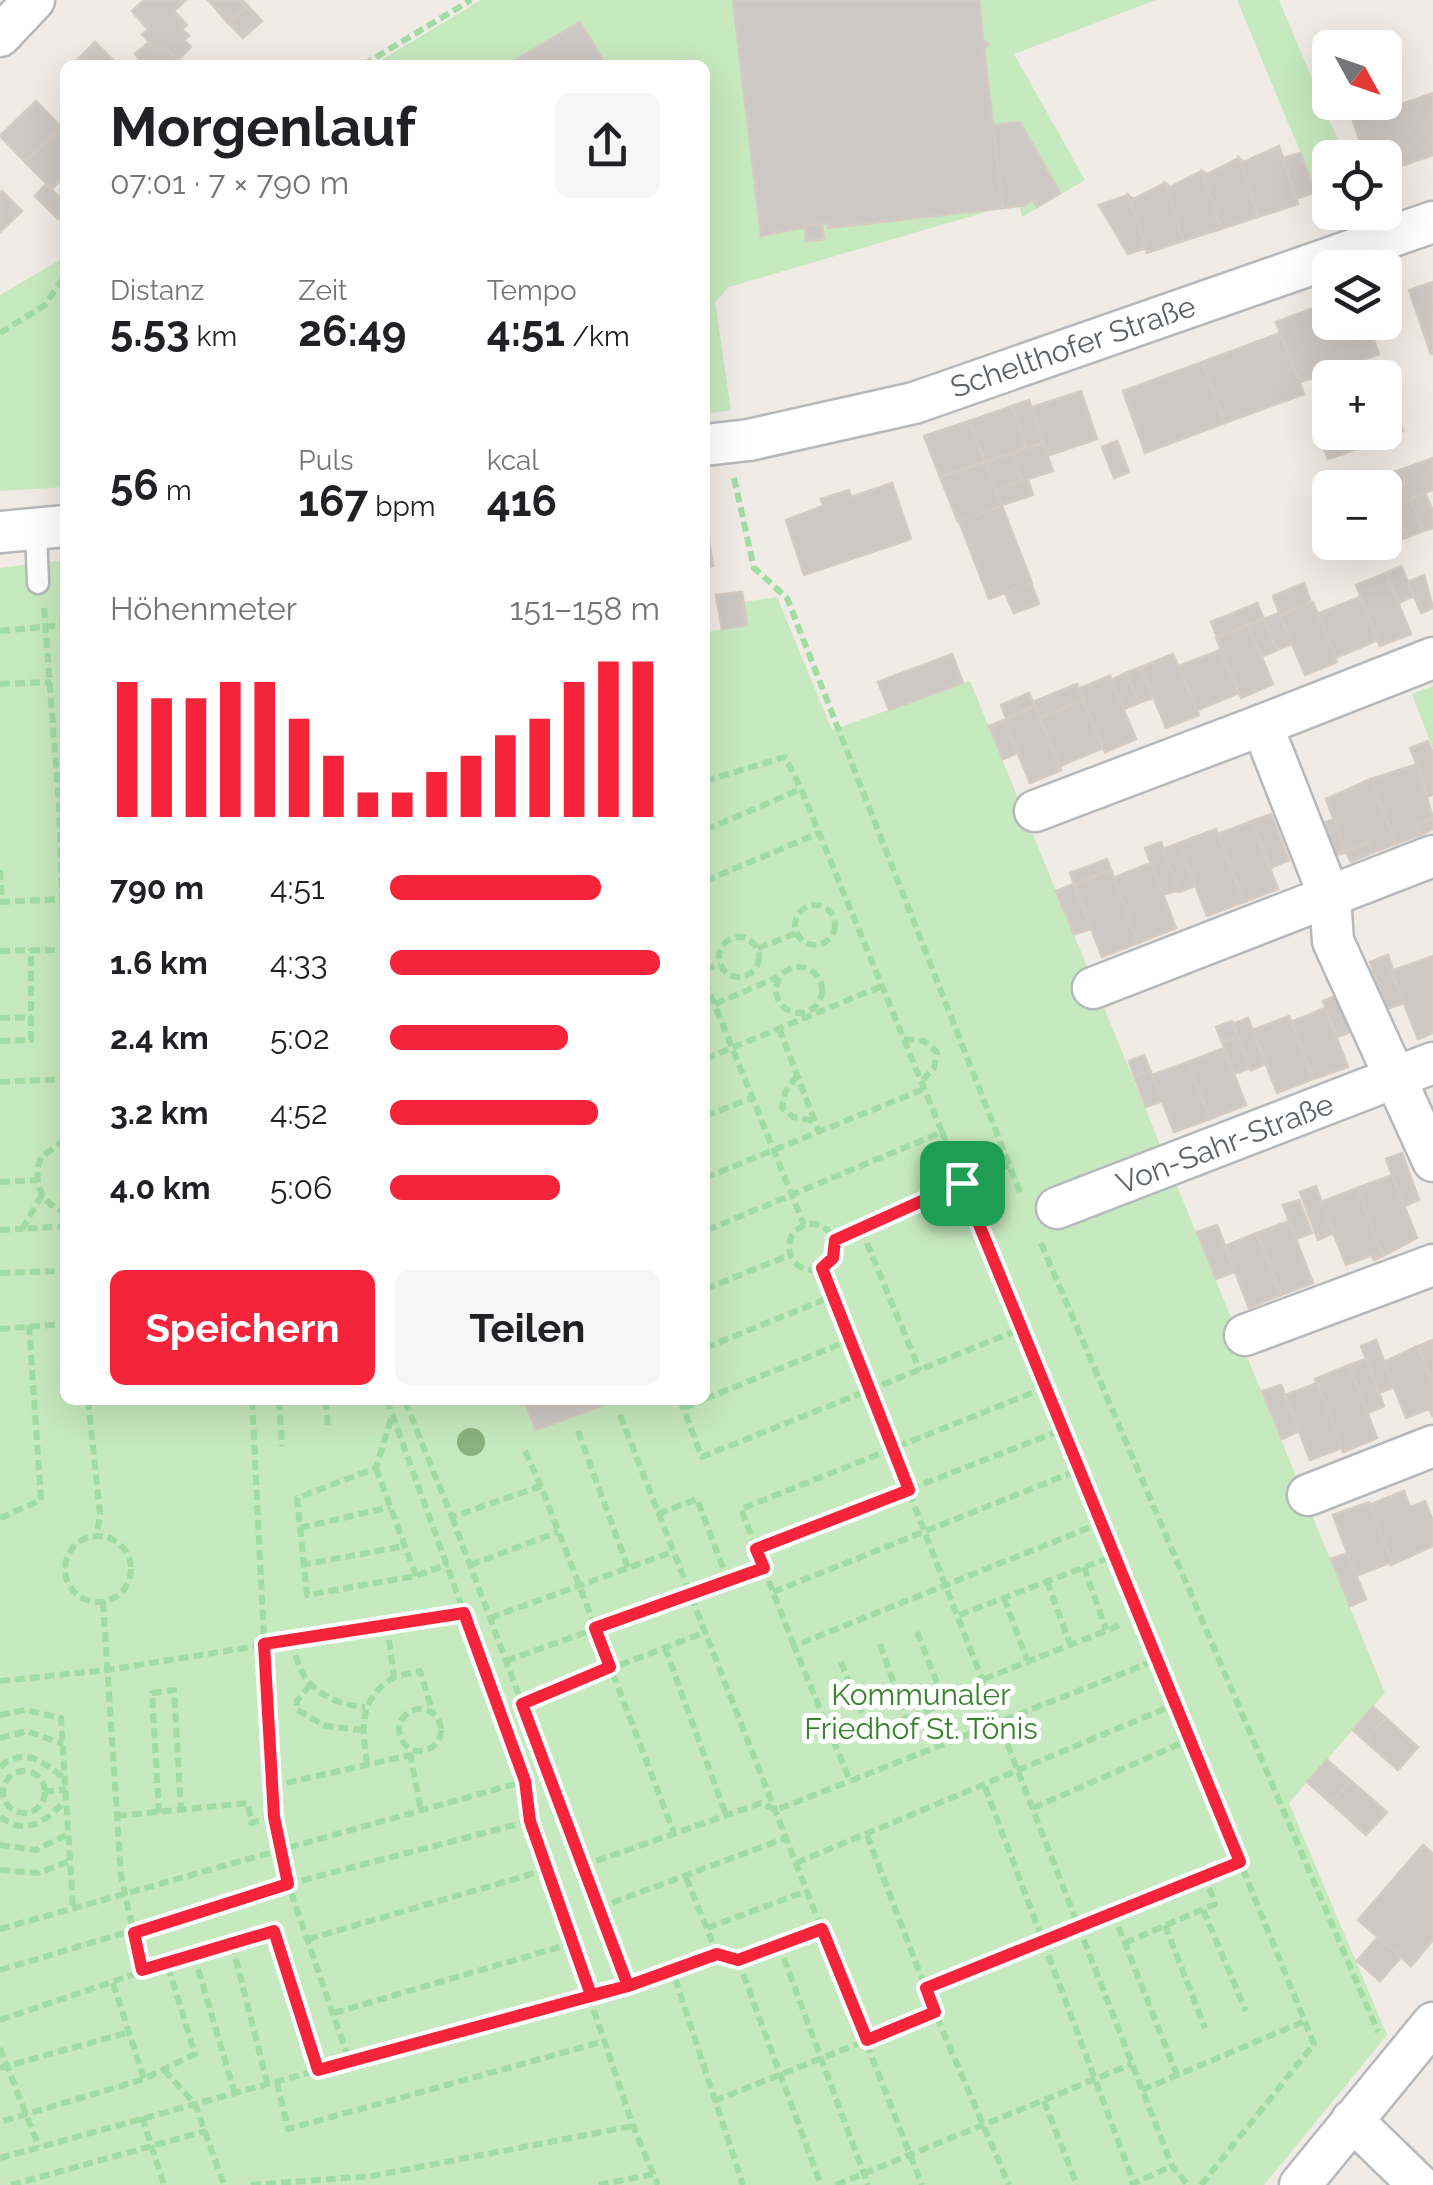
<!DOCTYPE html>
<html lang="de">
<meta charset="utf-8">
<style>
body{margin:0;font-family:Raleway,sans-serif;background:#f6f6f6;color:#202124;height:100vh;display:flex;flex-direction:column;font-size:38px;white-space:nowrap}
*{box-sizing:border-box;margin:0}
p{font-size:32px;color:#757577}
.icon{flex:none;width:55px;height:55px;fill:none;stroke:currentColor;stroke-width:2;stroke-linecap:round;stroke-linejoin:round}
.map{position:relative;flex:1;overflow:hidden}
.side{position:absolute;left:60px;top:60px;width:650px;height:1345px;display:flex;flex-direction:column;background:#fff;border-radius:15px;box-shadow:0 10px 40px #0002}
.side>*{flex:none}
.needle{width:65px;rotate:130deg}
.controls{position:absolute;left:1312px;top:30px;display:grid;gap:20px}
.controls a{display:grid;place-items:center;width:90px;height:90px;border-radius:15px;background:#fff;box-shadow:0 10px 40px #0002;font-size:50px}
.pin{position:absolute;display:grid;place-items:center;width:85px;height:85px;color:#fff;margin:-42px;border-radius:20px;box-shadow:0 5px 15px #0006}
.round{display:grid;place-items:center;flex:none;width:105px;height:105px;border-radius:15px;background:#f6f6f6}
.head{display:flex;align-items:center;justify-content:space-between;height:170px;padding:0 50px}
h1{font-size:55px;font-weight:700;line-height:75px}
.metrics{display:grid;grid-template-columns:repeat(3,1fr);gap:15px;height:170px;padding:10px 50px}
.metrics div{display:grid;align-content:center}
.metrics b{font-size:42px;font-weight:700}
.metrics small{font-size:28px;font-weight:400}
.metrics p{font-size:28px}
.chart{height:280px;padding:20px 50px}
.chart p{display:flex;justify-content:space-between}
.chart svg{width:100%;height:180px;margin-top:10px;stroke:#f6243a;stroke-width:6}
.button{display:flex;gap:20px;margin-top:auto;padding:20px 50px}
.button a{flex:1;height:115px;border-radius:15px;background:#f6243a;color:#fff;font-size:40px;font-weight:700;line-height:115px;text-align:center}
.button a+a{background:#f6f6f6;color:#202124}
ul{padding:0 50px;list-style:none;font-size:32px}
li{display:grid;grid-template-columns:160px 120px 1fr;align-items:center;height:75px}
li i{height:25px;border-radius:12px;background:#f6243a}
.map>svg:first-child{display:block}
.green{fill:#c7e9bf}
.building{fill:#cdc8c3;stroke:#d5cbc2;stroke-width:2.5}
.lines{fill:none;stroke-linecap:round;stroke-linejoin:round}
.lane-casing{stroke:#b5b9bc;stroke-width:25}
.street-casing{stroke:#b5b9bc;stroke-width:45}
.path{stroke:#a1dca5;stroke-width:6;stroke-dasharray:10 5;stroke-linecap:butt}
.lane{stroke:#fff;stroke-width:20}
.street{stroke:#fff;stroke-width:40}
.tree{fill:#8cb280}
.route-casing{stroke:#fff;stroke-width:20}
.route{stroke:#f6243a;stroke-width:12}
.labels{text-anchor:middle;stroke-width:10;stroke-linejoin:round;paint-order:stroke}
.street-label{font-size:30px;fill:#5c6266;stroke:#fff}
.park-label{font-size:30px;fill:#3a832e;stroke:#fff}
</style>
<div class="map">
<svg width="1433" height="2185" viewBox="0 0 1433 2185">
<rect width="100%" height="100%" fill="#f0ebe4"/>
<g class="green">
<path d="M481,0H1156L1014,54L1085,180L1022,217L1020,207L996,209L729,287L715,302L731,410L705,414V65H373Z"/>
<path d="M1237,0H1279L1345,157L1330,158V212L1362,213L1330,223Z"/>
<path d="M65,257V487L0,491V295Z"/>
<path d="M65,560V1400H705V632L747,625L744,602L777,597L832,730L970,681L1385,1693L1289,1803L1387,2035L1264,2185H0V568Z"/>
<path d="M1433,686V749L1412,694Z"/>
</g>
<g class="building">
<path d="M144,0H186L174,11L187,25L182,29L189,36L184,40L191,47L178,60L163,45L157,51L142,34L148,30L132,11Z"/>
<path d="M208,0H242L248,6L228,23Z"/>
<path d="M733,0H979L983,40L989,44L984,50L1003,208L828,228V223L822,224L761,236Z"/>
<path d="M248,6L262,21L243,38L228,23Z"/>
<path d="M580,22L606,65H507Z"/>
<path d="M95,42L118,65H72Z"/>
<path d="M149,42L157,51L163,45L178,60L173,65H144L135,54Z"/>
<path d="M1433,93V155L1385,172V158H1366L1353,121Z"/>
<path d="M36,101L61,127L25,162L0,136Z"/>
<path d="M1020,122L1060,193L1037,207L1032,199L1026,205L1003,208L993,125Z"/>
<path d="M61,127L65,131V176L52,189L25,162Z"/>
<path d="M1279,146L1298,204L1258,217L1239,158L1244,162Z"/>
<path d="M1300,153L1316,192L1296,199L1283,158Z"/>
<path d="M1239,158L1258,217L1221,229L1202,171L1207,174Z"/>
<path d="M1202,171L1221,229L1183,241L1165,183L1170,187Z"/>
<path d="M1165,183L1183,241L1147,253L1128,195L1133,199Z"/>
<path d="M46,184L65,203V212L58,219L35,196Z"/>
<path d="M2,191L22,211L0,232V193Z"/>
<path d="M1128,195L1146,248L1128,254L1099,205Z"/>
<path d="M822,224L824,239L806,241L805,226Z"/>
<path d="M1433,282V354H1431L1409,290Z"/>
<path d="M1330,302V322H1367L1379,354L1299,383L1276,322Z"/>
<path d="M1280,333L1304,394L1225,423L1202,362Z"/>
<path d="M1202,362L1225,423L1145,453L1123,391Z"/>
<path d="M1081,391L1097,439L1047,456L1032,407Z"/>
<path d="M1029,400L1043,443L1026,448L1012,406Z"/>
<path d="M1392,403L1403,431L1343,454L1335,432H1385V405Z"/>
<path d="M1012,406L1026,448L985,462L969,421Z"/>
<path d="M969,421L985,462L940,477L924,436Z"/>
<path d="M1330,426L1343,454L1328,459L1317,431Z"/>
<path d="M1117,441L1129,472L1114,478L1102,447Z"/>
<path d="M1043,443L1053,471L1028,479L1033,495L1002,505L996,490L1022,481L1012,453Z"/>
<path d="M1012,453L1022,481L996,490L985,462Z"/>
<path d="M1433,458V490L1396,504L1386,475Z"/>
<path d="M985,462L1002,506L958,522L940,477Z"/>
<path d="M1386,475L1396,504L1385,509V488H1353Z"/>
<path d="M892,483L911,539L804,575L786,520L823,506L821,499L849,490L851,497Z"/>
<path d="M1425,493L1433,511V528L1423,531L1410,499Z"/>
<path d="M1410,499L1423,531L1408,537L1394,505Z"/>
<path d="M1394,505L1408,537L1392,543L1385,527V509Z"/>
<path d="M1002,506L1032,583L989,599L959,521Z"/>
<path d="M705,513L713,566L705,567Z"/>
<path d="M1401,566L1414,596L1399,603L1386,573Z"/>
<path d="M1386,573L1411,634L1380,646L1356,585Z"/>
<path d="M1424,575L1433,608L1421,613L1408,582Z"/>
<path d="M1031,583L1039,604L1014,613L1005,593Z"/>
<path d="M1304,583L1311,603L1280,615L1273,596Z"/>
<path d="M742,592L747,625L722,629L716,595Z"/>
<path d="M1360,597L1378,640L1335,658L1317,614Z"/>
<path d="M1313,602L1337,662L1305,675L1280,615Z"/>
<path d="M1257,603L1264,619L1217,637L1211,622Z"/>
<path d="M1279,613L1292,644L1277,650L1264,619Z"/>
<path d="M1264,619L1277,650L1261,657L1248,625Z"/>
<path d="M1248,625L1273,684L1241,698L1216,638Z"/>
<path d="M1220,650L1239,693L1197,710L1179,666Z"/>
<path d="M952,654L963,683L889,710L878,682Z"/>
<path d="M1173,654L1199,715L1166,728L1141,667Z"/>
<path d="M1141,667L1153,698L1139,703L1126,673Z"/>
<path d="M1126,673L1139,703L1124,709L1111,680Z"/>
<path d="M1110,676L1136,739L1105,752L1078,689Z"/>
<path d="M1077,684L1083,700L1040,718L1033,702Z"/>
<path d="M1029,693L1035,706L1006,718L1001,705Z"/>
<path d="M1083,700L1103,748L1060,766L1040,718Z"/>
<path d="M1035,706L1061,770L1030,783L1004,720Z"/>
<path d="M1004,720L1017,753L1003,759L989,726Z"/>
<path d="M1428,741L1433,754V794L1429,796L1410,748Z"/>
<path d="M1417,764L1433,818L1416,825L1420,835L1396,844L1371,779Z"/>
<path d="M1371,779L1396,844L1372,853L1368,843L1346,852L1326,799Z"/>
<path d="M1271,814L1289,860L1270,868L1252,821Z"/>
<path d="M1433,818V829L1420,835L1416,825Z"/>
<path d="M1334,819L1346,852L1330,858L1317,826Z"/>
<path d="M1252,821L1278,889L1244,902L1218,834Z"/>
<path d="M1216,829L1244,902L1207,916L1179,843Z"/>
<path d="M1161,842L1179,890L1163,895L1145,848Z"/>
<path d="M1179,843L1195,886L1179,892L1163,849Z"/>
<path d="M1368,843L1372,853L1351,862L1346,852Z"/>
<path d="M1107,859L1111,870L1074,884L1070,873Z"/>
<path d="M1151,863L1176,928L1138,943L1113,878Z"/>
<path d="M1111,870L1138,943L1102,957L1074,884Z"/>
<path d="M1074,884L1091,929L1074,934L1056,891Z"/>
<path d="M1388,955L1404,1003L1387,1009L1370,962Z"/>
<path d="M1433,956V1033L1418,1039L1391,971Z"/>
<path d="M1338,995L1352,1031L1337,1037L1323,1001Z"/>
<path d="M1325,1008L1348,1067L1313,1079L1291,1022Z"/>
<path d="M1289,1016L1313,1079L1277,1093L1253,1030Z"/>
<path d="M1248,1018L1266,1064L1251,1070L1233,1024Z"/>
<path d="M1232,1021L1238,1037L1222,1042L1216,1027Z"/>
<path d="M1238,1037L1250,1068L1234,1074L1222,1042Z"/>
<path d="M1224,1048L1246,1105L1210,1119L1188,1062Z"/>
<path d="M1144,1055L1150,1070L1134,1076L1129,1061Z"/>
<path d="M1188,1062L1210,1119L1174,1132L1152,1075Z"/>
<path d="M1150,1070L1163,1101L1146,1107L1134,1076Z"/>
<path d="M1402,1153L1419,1200L1404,1206L1386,1159Z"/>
<path d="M1392,1175L1417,1238L1383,1256L1357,1188Z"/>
<path d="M1316,1186L1333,1233L1318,1240L1300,1192Z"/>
<path d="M1357,1188L1383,1256L1374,1260L1372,1255L1346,1265L1321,1202Z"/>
<path d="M1299,1200L1312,1233L1296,1239L1283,1205Z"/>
<path d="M1289,1221L1313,1283L1281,1295L1257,1233Z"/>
<path d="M1217,1225L1235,1272L1216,1279L1197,1232Z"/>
<path d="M1257,1233L1281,1295L1249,1308L1225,1246Z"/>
<path d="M1376,1340L1394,1387L1379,1393L1361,1346Z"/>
<path d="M1433,1340V1386L1418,1346Z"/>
<path d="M1418,1346L1433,1386V1417L1429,1409L1406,1418L1384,1362Z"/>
<path d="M1366,1359L1384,1406L1367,1413L1349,1365Z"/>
<path d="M1349,1365L1377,1438L1343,1452L1315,1379Z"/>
<path d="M1317,1383L1342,1448L1310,1460L1285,1395Z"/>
<path d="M1281,1385L1299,1431L1282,1439L1262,1391Z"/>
<path d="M524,1400H613L614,1401L536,1430Z"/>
<path d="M1404,1491L1410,1507L1425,1501L1433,1521V1546L1391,1565L1369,1505Z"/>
<path d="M1369,1502L1392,1562L1356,1576L1333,1515Z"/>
<path d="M1347,1553L1366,1599L1350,1606L1331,1559Z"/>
<path d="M1373,1707L1386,1718L1365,1741L1353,1730Z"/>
<path d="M1386,1718L1418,1747L1398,1770L1365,1741Z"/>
<path d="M1327,1760L1351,1781L1331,1803L1307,1782Z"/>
<path d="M1351,1781L1387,1812L1366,1835L1331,1803Z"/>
<path d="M1423,1845L1433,1854V1940L1411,1966L1358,1920Z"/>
<path d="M1378,1937L1401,1957L1380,1981L1357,1961Z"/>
</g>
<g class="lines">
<g class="lane-casing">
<path id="lane" d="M36,529L38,583"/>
</g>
<g class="street-casing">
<g id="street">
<path d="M0,36L34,0"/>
<path d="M705,445L749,440L914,403L1433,222"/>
<path d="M0,532L65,526"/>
<path d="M1433,658L1262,725L1330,898L1333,941L1433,1161"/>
<path d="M1035,811L1262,725"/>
<path d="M1093,988L1433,856"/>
<path d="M1057,1208L1433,1063"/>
<path d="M1245,1335L1433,1265"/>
<path d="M1308,1495L1433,1446"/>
<path d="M1352,2120L1419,2185"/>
<path d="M1300,2185L1433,2023"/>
</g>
</g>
<g class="path">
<path d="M363,65L471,0"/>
<path d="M0,333L45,305L65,275"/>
<path d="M734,478L754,568L787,598L1021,1195"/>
<path d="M44,608L59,805L65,989"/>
<path d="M0,631L65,625"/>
<path d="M0,684L51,682"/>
<path d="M705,781L785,757L801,789"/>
<path d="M705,830L801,789L942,1132L705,1231"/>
<path d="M0,870L2,902"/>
<path d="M705,881L819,833"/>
<path d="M0,902L65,899"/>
<circle cx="815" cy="925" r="20"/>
<circle cx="739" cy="957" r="20"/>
<path d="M758,948L797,933"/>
<path d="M0,951L61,950"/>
<circle cx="799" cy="990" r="23"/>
<path d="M705,970L720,964"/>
<path d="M705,981L804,1225"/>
<path d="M715,1004L778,977"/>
<path d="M0,1018L32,1017"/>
<path d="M779,1028L819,1132"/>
<path d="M904,1039L924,1041L937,1052L934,1068L921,1082"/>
<path d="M0,1041L31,1040V949"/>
<path d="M705,1059L882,986"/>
<path d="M797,1076L785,1092L782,1108L793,1117L815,1121"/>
<path d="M0,1082L65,1079"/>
<path d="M705,1116L752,1098"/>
<path d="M942,1132L1176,1704"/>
<path d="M65,1140L41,1157C32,1182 40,1203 65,1212"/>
<path d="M705,1178L924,1089"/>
<path d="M0,1182L37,1180"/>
<path d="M42,1195L22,1229L65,1226"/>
<circle cx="812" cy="1247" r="23"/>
<path d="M861,1229L920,1371"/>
<path d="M0,1230L22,1229"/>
<path d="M835,1240L1009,1165"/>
<path d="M1041,1243L1378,2032"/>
<path d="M822,1269L1172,2166L1188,2185"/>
<path d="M0,1273L65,1271"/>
<path d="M705,1289L790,1255"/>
<path d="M0,1329L65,1324"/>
<path d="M705,1348L833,1296"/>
<path d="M705,1399L850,1340"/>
<path d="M88,1400L100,1513L97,1536"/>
<path d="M252,1400L273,1817L288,1884L349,2060"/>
<path d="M279,1400L282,1446"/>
<path d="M326,1400L328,1430"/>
<path d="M387,1400L525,1781L530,1821L633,2126L658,2185"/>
<path d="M680,1400L702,1457L1023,1328"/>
<path d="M405,1401L452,1517L541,1486L674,1833"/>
<path d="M684,1408L704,1400"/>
<path d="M620,1415L922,2185"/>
<path d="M391,1419L376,1468L297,1498L307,1595L416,1576L448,1564"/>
<path d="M578,1431L628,1568"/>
<path d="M525,1451L541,1486"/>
<path d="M376,1468L416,1576"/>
<path d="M658,1514L697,1499L728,1581"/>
<path d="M452,1517L628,1986"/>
<path d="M0,1518L41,1500L29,1325"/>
<path d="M1103,1522L794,1646L850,1781L1159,1659"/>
<path d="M300,1528L390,1507"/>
<circle cx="98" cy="1569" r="33"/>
<path d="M756,1549L1064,1429"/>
<path d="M301,1565L405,1546"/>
<path d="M470,1565L558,1532"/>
<path d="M1084,1567L1106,1630"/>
<path d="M1047,1581L1070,1644"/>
<path d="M773,1592L1081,1469"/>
<path d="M1004,1598L1027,1660"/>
<path d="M103,1602L121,1876L142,1970"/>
<path d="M959,1615L1116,1555"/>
<path d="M490,1618L672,1552"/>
<path d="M387,1625L394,1677L420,1671L433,1714"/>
<path d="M917,1632L945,1703"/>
<path d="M294,1640C295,1683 326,1704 365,1707"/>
<path d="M880,1644L906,1718"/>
<path d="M794,1646L741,1509L1047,1387"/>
<path d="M665,1648L726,1815"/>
<path d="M506,1661L764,1568"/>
<path d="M841,1662L870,1733L987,1687"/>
<path d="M984,1679L1123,1624"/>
<path d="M0,1681L107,1670L464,1613"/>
<path d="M310,1685L297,1701V1710L326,1726L363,1730"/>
<path d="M522,1703L708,1631"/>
<circle cx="420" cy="1730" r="21"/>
<path d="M0,1715L25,1710L61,1718L73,1908"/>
<path d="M0,1738L27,1731L63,1744"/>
<path d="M410,1753L421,1811"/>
<path d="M367,1764C362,1726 358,1700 394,1677"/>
<path d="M0,1767C24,1746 42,1761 64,1778"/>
<circle cx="24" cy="1792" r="21"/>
<path d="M272,1786L411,1755"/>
<path d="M985,1787L1134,2183"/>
<path d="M44,1792L66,1789"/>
<path d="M1033,1808L1191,1739"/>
<path d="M159,1813L152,1693L174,1690L181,1810"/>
<path d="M117,1816L248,1803L251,1823L273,1817"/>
<path d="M0,1817C27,1836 45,1822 65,1801"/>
<path d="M867,1835L935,2013L1009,2185"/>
<path d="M0,1845L36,1850L68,1834"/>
<path d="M796,1863L1176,1704L1240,1862L926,1988"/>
<path d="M582,1866L761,1803L776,1810L850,1781"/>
<path d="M0,1870L38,1873L70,1861"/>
<path d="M598,1908L786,1838"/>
<path d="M1203,1910L1246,2011"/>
<path d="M1113,1913L1177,2075"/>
<path d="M1165,1925L1205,2028"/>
<path d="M707,1928L807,1891"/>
<path d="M0,1929L525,1781"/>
<path d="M822,1929L779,1945L868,2185"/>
<path d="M308,1939L549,1869"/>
<path d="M1125,1943L1215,1904L1205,1876"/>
<path d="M232,1944L268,2086"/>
<path d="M717,1954L738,1960L779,1945"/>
<path d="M194,1955L235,2094"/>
<path d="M738,1960L821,2185"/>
<path d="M167,1963L274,1931L317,2070"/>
<path d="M0,1970L288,1884L530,1821"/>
<path d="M673,1972L717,1954L686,1877"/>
<path d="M113,1983L144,2079"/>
<path d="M334,2013L573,1943"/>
<path d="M0,2020L167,1963L195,2054L144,2079L0,2122"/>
<path d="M0,2048L39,2147"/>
<path d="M0,2068L126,2033"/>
<path d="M164,2070L195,2104L224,2185"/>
<path d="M277,2082L288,2129L605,2041"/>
<path d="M1142,2090L1305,2021"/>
<path d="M714,2101L935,2013"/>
<path d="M1044,2101L1077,2185"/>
<path d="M142,2117L164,2185"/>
<path d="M0,2158L673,1972L743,2185"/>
<path d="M11,2185L206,2131"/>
<path d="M251,2185L372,2176L633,2126"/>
<path d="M599,2185L654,2174"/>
<path d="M836,2185L1132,2064"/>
<path d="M1130,2185L1172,2166"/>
<path d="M1201,2185L1314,2044L1240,1862"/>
</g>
<use href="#lane" class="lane"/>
<use href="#street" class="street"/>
</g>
<circle class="tree" cx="471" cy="1442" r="14"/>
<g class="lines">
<g class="route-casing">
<path id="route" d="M962,1183L835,1240L833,1258L822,1268L909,1490L756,1549L764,1568L595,1628L610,1667L522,1704L628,1986L591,1995L530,1821L525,1781L464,1613L264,1644L274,1817L288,1884L134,1933L142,1970L274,1931L318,2070L628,1986L717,1954L738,1960L822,1929L867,2040L935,2012L926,1988L1240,1862L962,1183"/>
</g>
<use href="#route" class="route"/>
</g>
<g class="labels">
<g class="street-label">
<text transform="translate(1073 347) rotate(-19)" y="10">Schelthofer Straße</text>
<text transform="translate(1225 1144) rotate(-21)" y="10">Von-Sahr-Straße</text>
</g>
<g class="park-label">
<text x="921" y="1705">Kommunaler<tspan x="921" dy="34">Friedhof St. Tönis</tspan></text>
</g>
</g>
</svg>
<div class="controls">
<a><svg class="needle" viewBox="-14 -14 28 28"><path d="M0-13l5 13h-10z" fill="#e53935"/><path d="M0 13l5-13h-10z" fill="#757577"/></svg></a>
<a><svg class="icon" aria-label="locate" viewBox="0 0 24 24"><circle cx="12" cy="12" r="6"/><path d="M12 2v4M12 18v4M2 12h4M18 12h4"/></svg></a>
<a><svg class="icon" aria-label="layers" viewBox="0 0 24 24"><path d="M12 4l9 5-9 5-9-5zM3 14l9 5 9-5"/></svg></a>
<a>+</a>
<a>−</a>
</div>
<div class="pin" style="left:962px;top:1183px;background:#1e9e55"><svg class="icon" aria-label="arrive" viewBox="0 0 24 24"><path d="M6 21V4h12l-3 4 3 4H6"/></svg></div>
<section class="side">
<div class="head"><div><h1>Morgenlauf</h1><p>07:01 · 7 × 790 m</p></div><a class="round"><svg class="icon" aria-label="share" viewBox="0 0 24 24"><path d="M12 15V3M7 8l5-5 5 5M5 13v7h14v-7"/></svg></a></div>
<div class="metrics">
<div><p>Distanz</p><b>5.53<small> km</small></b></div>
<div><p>Zeit</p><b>26:49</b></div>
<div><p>Tempo</p><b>4:51<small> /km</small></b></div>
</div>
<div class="metrics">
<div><b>56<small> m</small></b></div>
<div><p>Puls</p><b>167<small> bpm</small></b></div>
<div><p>kcal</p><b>416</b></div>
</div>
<div class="chart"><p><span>Höhenmeter</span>151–158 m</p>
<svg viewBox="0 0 160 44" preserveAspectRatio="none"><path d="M5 44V11M15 44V15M25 44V15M35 44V11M45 44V11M55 44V20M65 44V29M75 44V38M85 44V38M95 44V33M105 44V29M115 44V24M125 44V20M135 44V11M145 44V6M155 44V6"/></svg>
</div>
<ul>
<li><b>790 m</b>4:51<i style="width:78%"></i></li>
<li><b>1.6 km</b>4:33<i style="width:100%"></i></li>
<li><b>2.4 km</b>5:02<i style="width:66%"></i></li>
<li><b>3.2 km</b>4:52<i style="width:77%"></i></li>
<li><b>4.0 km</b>5:06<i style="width:63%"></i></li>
</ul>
<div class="button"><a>Speichern</a><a>Teilen</a></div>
</section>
</div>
